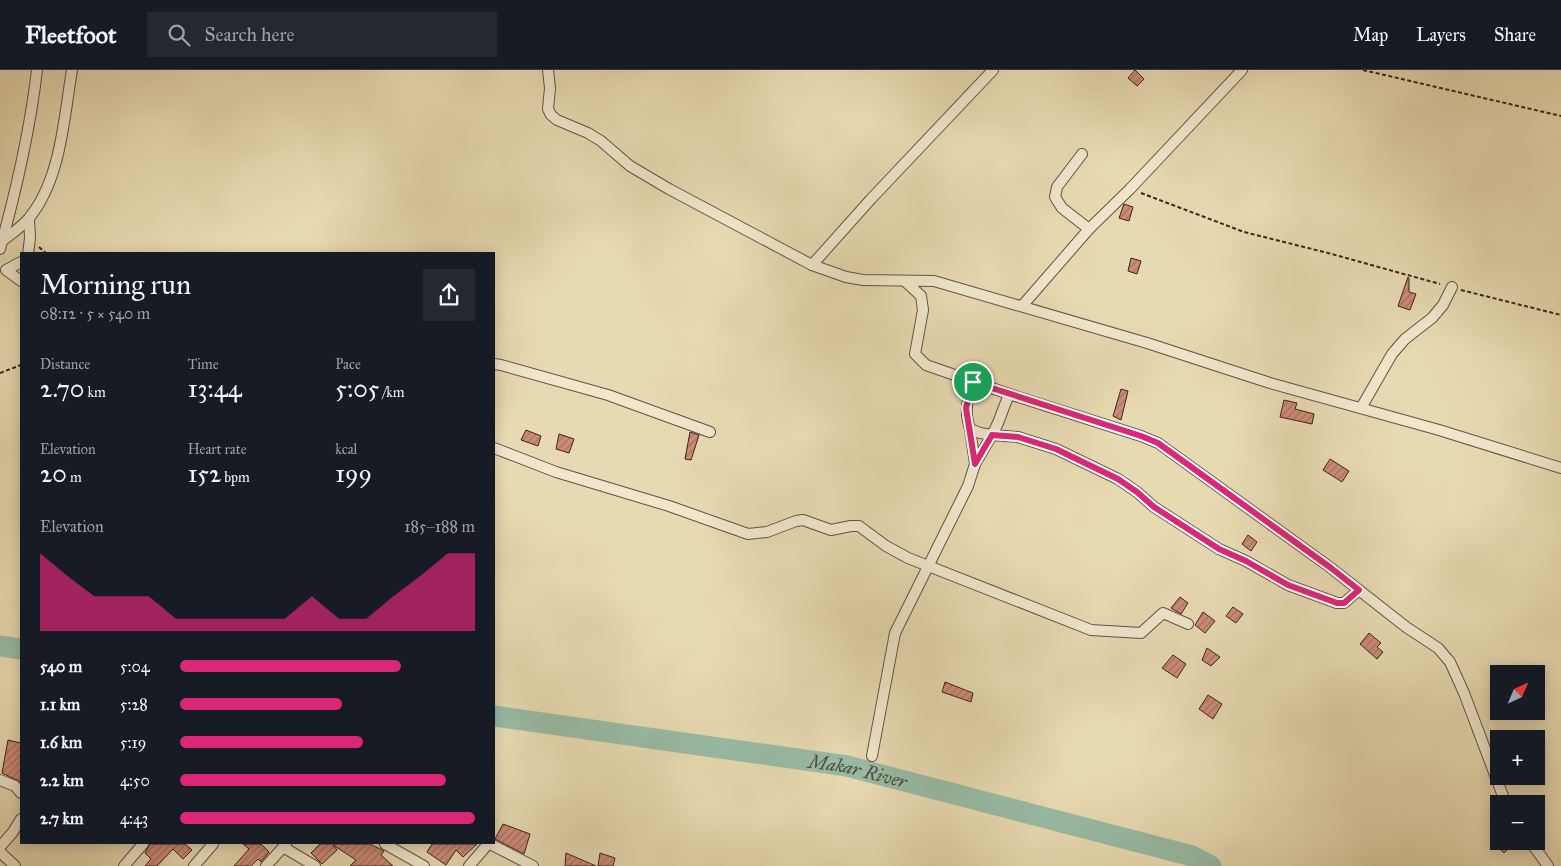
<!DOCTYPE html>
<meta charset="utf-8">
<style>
body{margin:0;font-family:"IM FELL Great Primer",serif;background:#242831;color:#f1f3f6;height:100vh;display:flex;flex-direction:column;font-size:19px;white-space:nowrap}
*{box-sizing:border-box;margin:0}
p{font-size:16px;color:#9ea1a6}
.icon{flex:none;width:28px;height:28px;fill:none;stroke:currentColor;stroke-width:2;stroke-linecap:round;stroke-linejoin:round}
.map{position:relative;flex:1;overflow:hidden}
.sheet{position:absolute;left:20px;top:182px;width:475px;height:592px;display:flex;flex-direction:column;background:#171b24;border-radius:0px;box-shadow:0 2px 12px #0003}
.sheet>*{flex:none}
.needle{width:32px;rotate:44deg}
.buttons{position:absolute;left:1490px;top:595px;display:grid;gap:10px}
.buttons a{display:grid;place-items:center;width:55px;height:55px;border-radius:0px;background:#171b24;box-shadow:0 2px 12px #0003;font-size:25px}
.pin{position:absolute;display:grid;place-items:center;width:42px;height:42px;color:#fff;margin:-21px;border:2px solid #fff;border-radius:50%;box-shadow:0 1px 5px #0007}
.round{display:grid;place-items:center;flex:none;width:52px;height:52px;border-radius:0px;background:#242831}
.summary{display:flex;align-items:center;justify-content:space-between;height:85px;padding:0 20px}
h1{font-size:28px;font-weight:600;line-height:38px}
.figures{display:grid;grid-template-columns:repeat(3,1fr);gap:8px;height:85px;padding:5px 20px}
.figures div{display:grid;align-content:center}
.figures b{font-size:25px;font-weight:600}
.figures small{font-size:14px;font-weight:400}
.figures p{font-size:14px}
.chart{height:140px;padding:10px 20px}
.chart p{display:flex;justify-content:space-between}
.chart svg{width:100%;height:90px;margin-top:5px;fill:#db2777;opacity:.7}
ul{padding:0 20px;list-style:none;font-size:16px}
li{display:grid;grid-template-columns:80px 60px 1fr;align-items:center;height:38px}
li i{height:12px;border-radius:6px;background:#db2777}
header{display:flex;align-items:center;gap:30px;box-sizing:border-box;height:70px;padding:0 25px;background:#171b24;border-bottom:1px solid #363941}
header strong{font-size:24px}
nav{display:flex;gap:28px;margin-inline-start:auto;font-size:18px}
.search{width:350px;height:45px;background:#242831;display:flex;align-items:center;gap:12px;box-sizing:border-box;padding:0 18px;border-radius:0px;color:#9ea1a6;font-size:19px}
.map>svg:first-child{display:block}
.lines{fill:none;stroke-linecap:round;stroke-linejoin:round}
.river{stroke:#98bba6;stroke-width:21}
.building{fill:url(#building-hatch);stroke:#38241d}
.minor-casing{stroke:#645142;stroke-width:12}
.path{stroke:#38241d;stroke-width:2;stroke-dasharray:4 2.5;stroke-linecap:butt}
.minor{stroke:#efe6cc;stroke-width:10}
.route-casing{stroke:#fff;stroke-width:10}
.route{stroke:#db2777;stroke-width:6}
.labels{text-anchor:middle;stroke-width:5;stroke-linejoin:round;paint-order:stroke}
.water-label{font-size:19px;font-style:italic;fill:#504a3f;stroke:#efe6cc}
</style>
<header>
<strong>Fleetfoot</strong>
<div class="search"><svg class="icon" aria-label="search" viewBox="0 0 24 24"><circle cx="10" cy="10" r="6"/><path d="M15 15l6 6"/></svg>Search here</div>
<nav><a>Map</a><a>Layers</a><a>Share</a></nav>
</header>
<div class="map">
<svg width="1561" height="796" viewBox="0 0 1561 796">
<defs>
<pattern id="building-hatch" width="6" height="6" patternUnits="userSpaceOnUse" patternTransform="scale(1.25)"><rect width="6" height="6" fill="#cd8c78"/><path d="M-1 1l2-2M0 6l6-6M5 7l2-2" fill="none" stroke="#a77262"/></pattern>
</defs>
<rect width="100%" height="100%" fill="#e7d9b1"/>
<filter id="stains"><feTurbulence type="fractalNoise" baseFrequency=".004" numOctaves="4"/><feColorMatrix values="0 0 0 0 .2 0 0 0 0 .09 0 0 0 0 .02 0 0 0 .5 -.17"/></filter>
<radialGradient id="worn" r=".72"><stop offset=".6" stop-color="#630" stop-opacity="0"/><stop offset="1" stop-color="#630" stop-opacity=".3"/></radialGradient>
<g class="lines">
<g class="river">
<path d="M0,576L21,579"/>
<path id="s1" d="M494,646L847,696L1192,786L1211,796"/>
</g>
</g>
<g class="building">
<path d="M1135,0L1144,9L1137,16L1128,8Z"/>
<path d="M1124,134L1133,137L1129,151L1119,148Z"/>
<path d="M1131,188L1141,191L1137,204L1128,201Z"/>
<path d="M1408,207L1409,208V222L1416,224L1410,240L1398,236Z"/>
<path d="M1121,319L1128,321L1121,350L1113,346Z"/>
<path d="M1284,330L1297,333L1295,339L1314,344L1312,354L1280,347Z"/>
<path d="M526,360L541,366L538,376L521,370Z"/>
<path d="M690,362L699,365L691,390L685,389Z"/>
<path d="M559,364L574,369L569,383L556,379Z"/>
<path d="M1330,389L1349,401L1342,412L1323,400Z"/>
<path d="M1248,465L1257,472L1251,481L1242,474Z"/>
<path d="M1180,527L1188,533L1181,544L1171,538Z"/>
<path d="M1233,537L1243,544L1236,553L1226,546Z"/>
<path d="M1203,542L1215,551L1205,563L1195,555Z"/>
<path d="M1369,563L1381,573L1377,577L1383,582L1377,589L1360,574Z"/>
<path d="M1207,578L1220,587L1211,596L1202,590Z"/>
<path d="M1173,585L1186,594L1177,608L1162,598Z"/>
<path d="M945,612L973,623L971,632L942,622Z"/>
<path d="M1208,625L1222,634L1213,649L1199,639Z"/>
<path d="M8,670L21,673V712L2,703Z"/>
<path d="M503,754L530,764L524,784L495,769Z"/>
<path d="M1493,771H1516L1504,783Z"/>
<path d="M150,774H185L192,780L183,789L173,779L157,796H145L151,789L145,783Z"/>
<path d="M243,774H261L269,782L261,792L258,789L251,796H234L249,779Z"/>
<path d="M320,774H370L384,781L381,785L393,796H350L356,790L333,775L337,780L322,794L311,783Z"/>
<path d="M432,774H477L463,787L456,780L446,795L427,782Z"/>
<path d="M566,783L596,796H565Z"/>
<path d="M600,783L615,788L613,796H598Z"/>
</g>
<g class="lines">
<g class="minor-casing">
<g id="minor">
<path d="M548,0L550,18L548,39L551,45L557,50L588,63L601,71L630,96L669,119L812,195L846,207L863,210L934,211L1147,273L1270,313L1439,360L1561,398"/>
<path d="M1082,84L1057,117L1055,127L1062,138L1089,159"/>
<path d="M2,171C11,164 22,157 29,148C61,110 64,47 72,0"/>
<path d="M0,179C16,121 30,60 37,0"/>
<path d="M28,184L30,168L29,149"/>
<path d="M21,192L6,200L21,211"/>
<path d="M812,195L871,129L993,0"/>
<path d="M905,211L921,226L923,240L915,284L926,295L1009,324L1141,366L1158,373L1331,498L1406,557L1438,578L1450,592L1464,623L1506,734"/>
<path d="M1022,236L1089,159L1130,119L1242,0"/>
<path d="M494,294L501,295L608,325L710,362"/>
<path d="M973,312C967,331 964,340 970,359L980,363L992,365L998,353L1009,324"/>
<path d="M1361,338L1392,284L1405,269L1432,248L1443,235L1452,217"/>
<path d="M970,359L975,394"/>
<path d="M494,378L556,402L669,436L748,464L767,462L796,451L803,450L831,460L851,456H859L886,476L908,488L1091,560L1141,563L1163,543L1188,554"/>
<path d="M872,686L895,563L968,416L975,394L992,365L1018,367L1056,379L1118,409L1137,422L1154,437L1219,479L1246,491L1288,515L1337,533H1344L1359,520"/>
<path d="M0,710L15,716L21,723"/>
<path d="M1530,771L1548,796"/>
<path d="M385,774L424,796"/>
<path d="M490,774L533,796"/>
<path d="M0,777L13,762L21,749"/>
<path d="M283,777L315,796"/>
<path d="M0,782L15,796"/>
<path d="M124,796L143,774"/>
<path d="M194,796L213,774"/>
<path d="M266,796L286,774"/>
<path d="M469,796L488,774"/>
</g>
</g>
<g class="path">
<path d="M1363,0L1561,46"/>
<path d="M1141,123L1244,162L1328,183L1440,214"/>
<path d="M39,177L47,184"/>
<path d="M1461,220L1561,245"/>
<path d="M0,303L21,295"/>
</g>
<use href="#minor" class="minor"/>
</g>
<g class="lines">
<g class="route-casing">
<path id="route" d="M973,312L1141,366L1158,373L1331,498L1359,520L1344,533H1337L1288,515L1246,491L1219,479L1154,437L1137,422L1118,409L1056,379L1018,367L992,365L975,394L966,338Z"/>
</g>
<use href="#route" class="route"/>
</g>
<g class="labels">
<g class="water-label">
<text dy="7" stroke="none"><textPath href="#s1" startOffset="368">Makar River</textPath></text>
</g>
</g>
<rect width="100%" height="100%" filter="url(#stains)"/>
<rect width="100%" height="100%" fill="url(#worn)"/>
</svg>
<div class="buttons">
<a><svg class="needle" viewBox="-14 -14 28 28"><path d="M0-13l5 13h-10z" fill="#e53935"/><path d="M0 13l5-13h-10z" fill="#9ea1a6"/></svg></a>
<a>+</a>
<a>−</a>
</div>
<div class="pin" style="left:973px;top:312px;background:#1e9e55"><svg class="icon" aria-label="arrive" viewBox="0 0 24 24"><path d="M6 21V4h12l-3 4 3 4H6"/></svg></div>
<section class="sheet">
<div class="summary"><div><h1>Morning run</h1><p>08:12 · 5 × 540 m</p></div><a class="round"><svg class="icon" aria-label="share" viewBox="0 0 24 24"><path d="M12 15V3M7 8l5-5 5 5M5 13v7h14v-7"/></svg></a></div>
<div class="figures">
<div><p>Distance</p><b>2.70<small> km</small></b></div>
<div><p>Time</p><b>13:44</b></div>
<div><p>Pace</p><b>5:05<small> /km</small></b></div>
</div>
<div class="figures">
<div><p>Elevation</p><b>20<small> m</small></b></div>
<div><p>Heart rate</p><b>152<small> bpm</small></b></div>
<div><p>kcal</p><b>199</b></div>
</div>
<div class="chart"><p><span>Elevation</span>185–188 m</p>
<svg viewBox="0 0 160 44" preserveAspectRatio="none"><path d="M0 44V6L10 17L20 27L30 27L40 27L50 38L60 38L70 38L80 38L90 38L100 27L110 38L120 38L130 27L140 17L150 6L160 6V44z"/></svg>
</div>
<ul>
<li><b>540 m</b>5:04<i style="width:75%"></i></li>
<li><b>1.1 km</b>5:28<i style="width:55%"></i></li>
<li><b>1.6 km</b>5:19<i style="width:62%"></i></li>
<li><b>2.2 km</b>4:50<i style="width:90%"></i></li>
<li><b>2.7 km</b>4:43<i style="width:100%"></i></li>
</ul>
</section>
</div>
